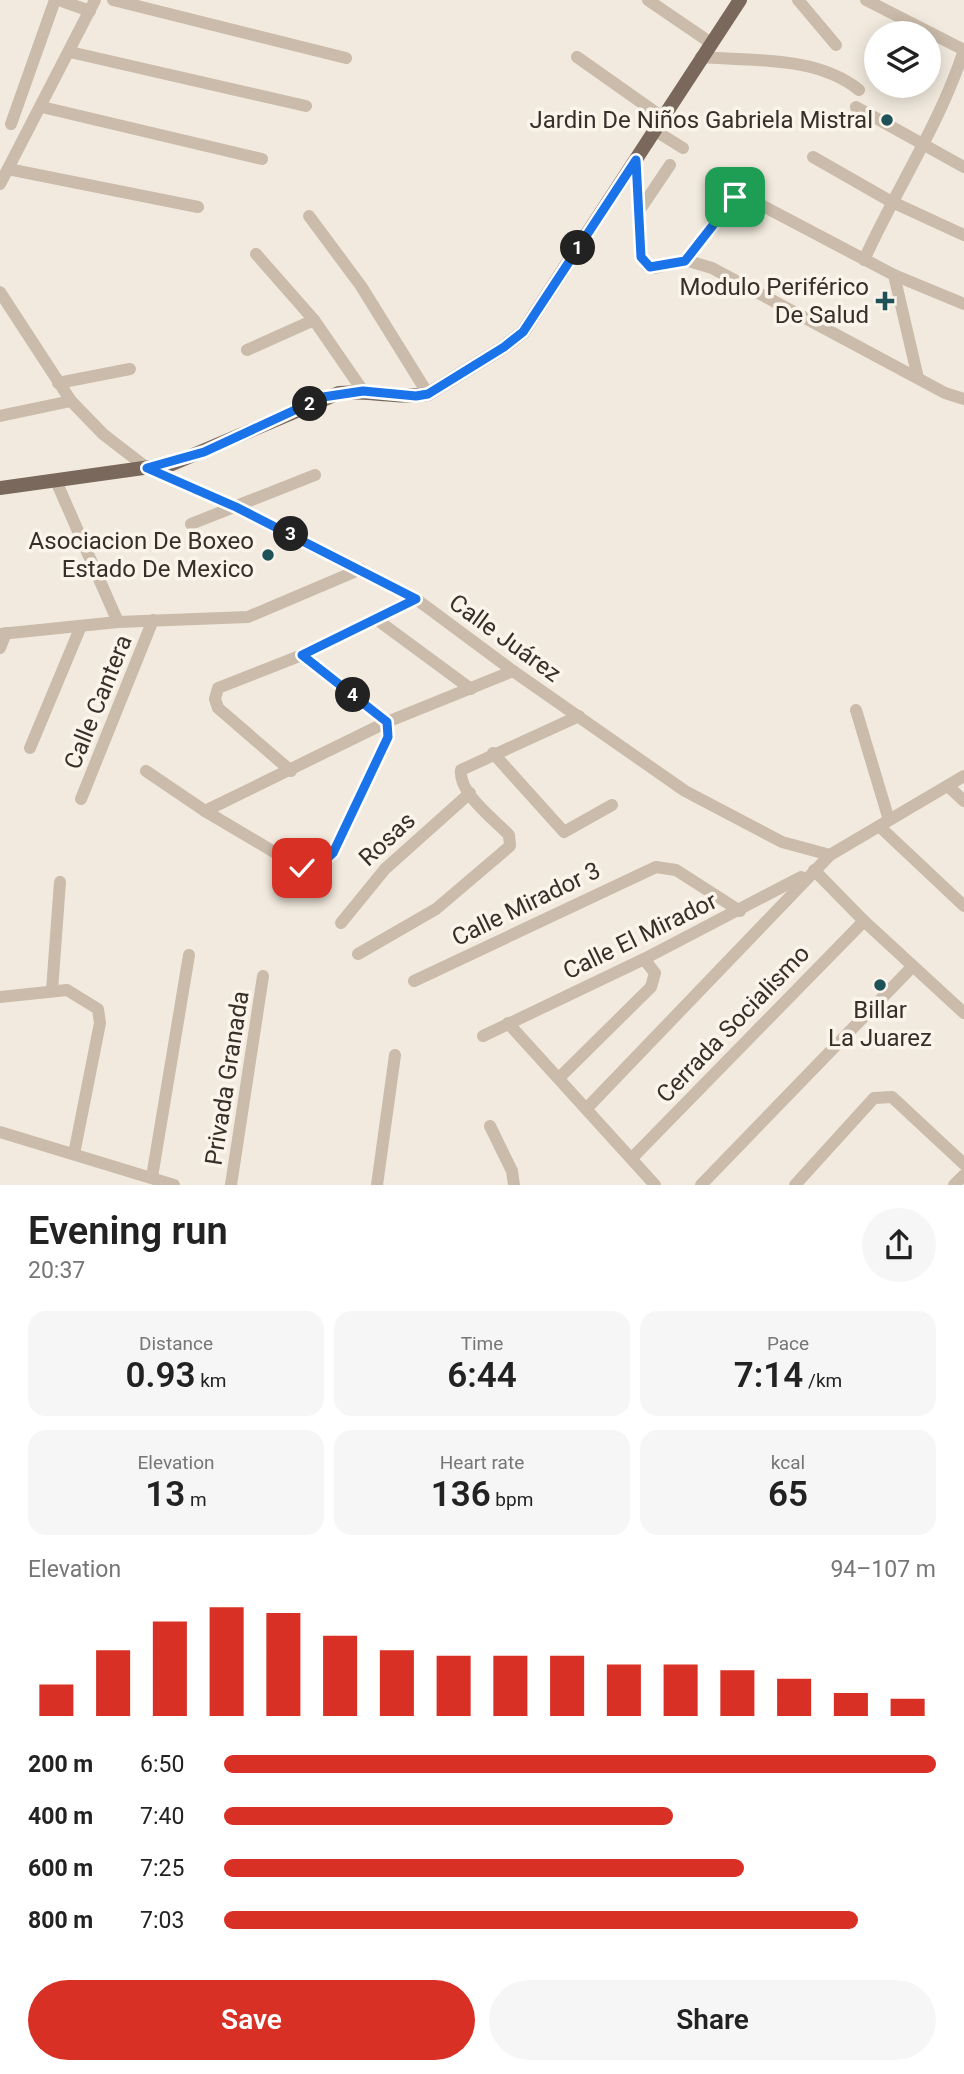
<!DOCTYPE html>
<meta charset="utf-8">
<style>
body{margin:0;font-family:Roboto,sans-serif;background:#f6f6f6;color:#222;height:100vh;display:flex;flex-direction:column;font-size:26px;white-space:nowrap}
*{box-sizing:border-box;margin:0}
p{font-size:23px;color:#767676}
.icon{flex:none;width:38px;height:38px;fill:none;stroke:currentColor;stroke-width:2;stroke-linecap:round;stroke-linejoin:round}
.map{position:relative;height:1185px;overflow:hidden}
.panel{display:flex;flex-direction:column;background:#fff;flex:1}
.panel>*{flex:none}
.fabs{position:absolute;left:864px;top:21px;display:grid;gap:14px}
.fabs a{display:grid;place-items:center;width:77px;height:77px;border-radius:50%;background:#fff;box-shadow:0 4px 18px #0003;font-size:35px}
.pin{position:absolute;display:grid;place-items:center;width:60px;height:60px;color:#fff;margin:-30px;border-radius:14px;box-shadow:0 4px 10px #0006}
.km{position:absolute;width:35px;height:35px;margin:-18px;border-radius:50%;background:#222;color:#fff;font-size:19px;line-height:35px;text-align:center}
.round{display:grid;place-items:center;flex:none;width:74px;height:74px;border-radius:37px;background:#f6f6f6}
.headline{display:flex;align-items:center;justify-content:space-between;height:119px;padding:0 28px}
h1{font-size:38px;font-weight:600;line-height:52px}
.figures{display:grid;grid-template-columns:repeat(3,1fr);gap:10px;height:119px;padding:7px 28px}
.figures div{display:grid;align-content:center;border-radius:18px;background:#f6f6f6;text-align:center}
.figures b{font-size:35px;font-weight:600}
.figures small{font-size:19px;font-weight:400}
.figures p{font-size:19px}
.chart{height:196px;padding:14px 28px}
.chart p{display:flex;justify-content:space-between}
.chart svg{width:100%;height:126px;margin-top:7px;stroke:#d93025;stroke-width:6}
.primary-button{display:flex;gap:14px;margin-top:auto;padding:14px 28px}
.primary-button a{flex:1;height:80px;border-radius:42px;background:#d93025;color:#fff;font-size:28px;font-weight:600;line-height:80px;text-align:center}
.primary-button a+a{background:#f6f6f6;color:#222}
ul{padding:0 28px;list-style:none;font-size:23px}
li{display:grid;grid-template-columns:112px 84px 1fr;align-items:center;height:52px}
li i{height:18px;border-radius:9px;background:#d93025}
.map>svg:first-child{display:block}
.lines{fill:none;stroke-linecap:round;stroke-linejoin:round}
.minor{stroke:#cabbaa;stroke-width:12}
.major{stroke:#79685b;stroke-width:14}
.route-casing{stroke:#fff;stroke-width:14}
.route{stroke:#1a73e8;stroke-width:9}
.poi-dot{fill:#1f5159;stroke:#faf4eb;stroke-width:2.5}
.labels{text-anchor:middle;stroke-width:7;stroke-linejoin:round;paint-order:stroke}
.poi-label{font-size:24px;fill:#382f29;stroke:#faf4eb;text-anchor:end}
.street-label{font-size:24px;fill:#382f29;stroke:#faf4eb}
</style>
<div class="map">
<svg width="964" height="1185" viewBox="0 0 964 1185">
<rect width="100%" height="100%" fill="#f2eade"/>
<g class="lines">
<g class="minor">
<path d="M59,0L90,11"/>
<path d="M113,0L346,58"/>
<path d="M648,0L711,43"/>
<path d="M798,0L836,45"/>
<path d="M866,0L964,50"/>
<path d="M70,52L306,106"/>
<path d="M577,57L662,117"/>
<path d="M701,57C753,61 817,56 859,90"/>
<path d="M42,107L262,159"/>
<path d="M856,107L964,167"/>
<path d="M11,124L55,0"/>
<path d="M654,130L683,148"/>
<path d="M813,157L890,201L964,235"/>
<path d="M636,160L641,257L647,266L655,268L685,260L712,268L945,393L964,399"/>
<path d="M8,169L198,207"/>
<path d="M0,184L95,0"/>
<path d="M639,211L670,165"/>
<path d="M309,216L361,286L428,394"/>
<path d="M256,254L314,320L363,391"/>
<path d="M685,260L730,202L742,195L894,275L964,304"/>
<path d="M864,260C896,189 940,124 964,50"/>
<path d="M894,275L918,378"/>
<path d="M0,292L71,401L103,434L147,468L236,507L416,599L513,671L685,791L782,842L830,855"/>
<path d="M247,350L314,320"/>
<path d="M58,383L130,369"/>
<path d="M0,416L71,401"/>
<path d="M56,481L118,622"/>
<path d="M191,524L315,475"/>
<path d="M376,619L471,689"/>
<path d="M0,634L118,622L248,617L361,569"/>
<path d="M0,648L6,633"/>
<path d="M856,710L889,820"/>
<path d="M30,748L81,626"/>
<path d="M493,753L564,832L612,805"/>
<path d="M146,771L205,811L301,868L321,864L333,853L388,737L387,722L302,655"/>
<path d="M291,771L218,708L215,699L218,688L302,655L416,599"/>
<path d="M948,786L964,801"/>
<path d="M81,799L153,620"/>
<path d="M205,811L387,722L513,671"/>
<path d="M879,826L964,906"/>
<path d="M814,870L864,921L964,1013"/>
<path d="M341,923L385,869L470,793"/>
<path d="M358,954L436,909L510,846L509,835C495,820 458,793 461,770L579,716"/>
<path d="M414,981L656,867L676,870L740,911"/>
<path d="M52,990L60,882"/>
<path d="M0,997L67,990L98,1009L100,1023L74,1154"/>
<path d="M508,1023L655,1185"/>
<path d="M483,1036L644,959L801,877"/>
<path d="M559,1078L651,987L655,973L644,959"/>
<path d="M587,1108L830,855L964,776"/>
<path d="M490,1126L512,1171L514,1185"/>
<path d="M0,1132L174,1185"/>
<path d="M633,1157L864,921"/>
<path d="M152,1177L189,955"/>
<path d="M231,1185L263,976"/>
<path d="M377,1185L395,1055"/>
<path d="M701,1185L912,967"/>
<path d="M795,1185L874,1098L892,1097L964,1164"/>
<path d="M954,1185L964,1175"/>
</g>
<path class="major" d="M0,488L172,464L339,393C368,390 399,399 428,394L504,347L523,332L740,0"/>
</g>
<g class="lines">
<g class="route-casing">
<path id="route" d="M302,868L321,864L333,853L388,737L387,722L302,655L416,599L236,507L147,468L204,452L323,397L363,391L416,396L428,394L504,347L523,332L636,160L641,257L650,267L685,261L735,197"/>
</g>
<use href="#route" class="route"/>
</g>
<g class="poi-dot">
<circle cx="887" cy="120" r="7"/>
<path d="M881.5 290.5h7v7h7v7h-7v7h-7v-7h-7v-7h7z"/>
<circle cx="268" cy="555" r="7"/>
<circle cx="880" cy="985" r="7"/>
</g>
<g class="labels">
<g class="poi-label">
<text x="873" y="128">Jardin De Niños Gabriela Mistral</text>
<text x="869" y="295">Modulo Periférico<tspan x="869" dy="28">De Salud</tspan></text>
<text x="254" y="549">Asociacion De Boxeo<tspan x="254" dy="28">Estado De Mexico</tspan></text>
<text x="880" y="1018" text-anchor="middle">Billar<tspan x="880" dy="28">La Juarez</tspan></text>
</g>
<g class="street-label">
<text transform="translate(505 638) rotate(36)" y="8">Calle Juárez</text>
<text transform="translate(98 702) rotate(-68)" y="8">Calle Cantera</text>
<text transform="translate(387 839) rotate(-43)" y="8">Rosas</text>
<text transform="translate(526 904) rotate(-26)" y="8">Calle Mirador 3</text>
<text transform="translate(640 936) rotate(-26)" y="8">Calle El Mirador</text>
<text transform="translate(733 1024) rotate(-46)" y="8">Cerrada Socialismo</text>
<text transform="translate(227 1078) rotate(-81)" y="8">Privada Granada</text>
</g>
</g>
</svg>
<div class="fabs">
<a><svg class="icon" aria-label="layers" viewBox="0 0 24 24"><path d="M12 4l9 5-9 5-9-5zM3 14l9 5 9-5"/></svg></a>
</div>
<div class="pin" style="left:735px;top:197px;background:#1e9e55"><svg class="icon" aria-label="arrive" viewBox="0 0 24 24"><path d="M6 21V4h12l-3 4 3 4H6"/></svg></div>
<div class="pin" style="left:302px;top:868px;background:#d93025"><svg class="icon" aria-label="check" viewBox="0 0 24 24"><path d="M5 12l5 5 9-10"/></svg></div>
<b class="km" style="left:578px;top:248px">1</b>
<b class="km" style="left:310px;top:404px">2</b>
<b class="km" style="left:291px;top:534px">3</b>
<b class="km" style="left:353px;top:695px">4</b>
</div>
<section class="panel">
<div class="headline"><div><h1>Evening run</h1><p>20:37</p></div><a class="round"><svg class="icon" aria-label="share" viewBox="0 0 24 24"><path d="M12 15V3M7 8l5-5 5 5M5 13v7h14v-7"/></svg></a></div>
<div class="figures">
<div><p>Distance</p><b>0.93<small> km</small></b></div>
<div><p>Time</p><b>6:44</b></div>
<div><p>Pace</p><b>7:14<small> /km</small></b></div>
</div>
<div class="figures">
<div><p>Elevation</p><b>13<small> m</small></b></div>
<div><p>Heart rate</p><b>136<small> bpm</small></b></div>
<div><p>kcal</p><b>65</b></div>
</div>
<div class="chart"><p><span>Elevation</span>94–107 m</p>
<svg viewBox="0 0 160 44" preserveAspectRatio="none"><path d="M5 44V33M15 44V21M25 44V11M35 44V6M45 44V8M55 44V16M65 44V21M75 44V23M85 44V23M95 44V23M105 44V26M115 44V26M125 44V28M135 44V31M145 44V36M155 44V38"/></svg>
</div>
<ul>
<li><b>200 m</b>6:50<i style="width:100%"></i></li>
<li><b>400 m</b>7:40<i style="width:63%"></i></li>
<li><b>600 m</b>7:25<i style="width:73%"></i></li>
<li><b>800 m</b>7:03<i style="width:89%"></i></li>
</ul>
<div class="primary-button"><a>Save</a><a>Share</a></div>
</section>
